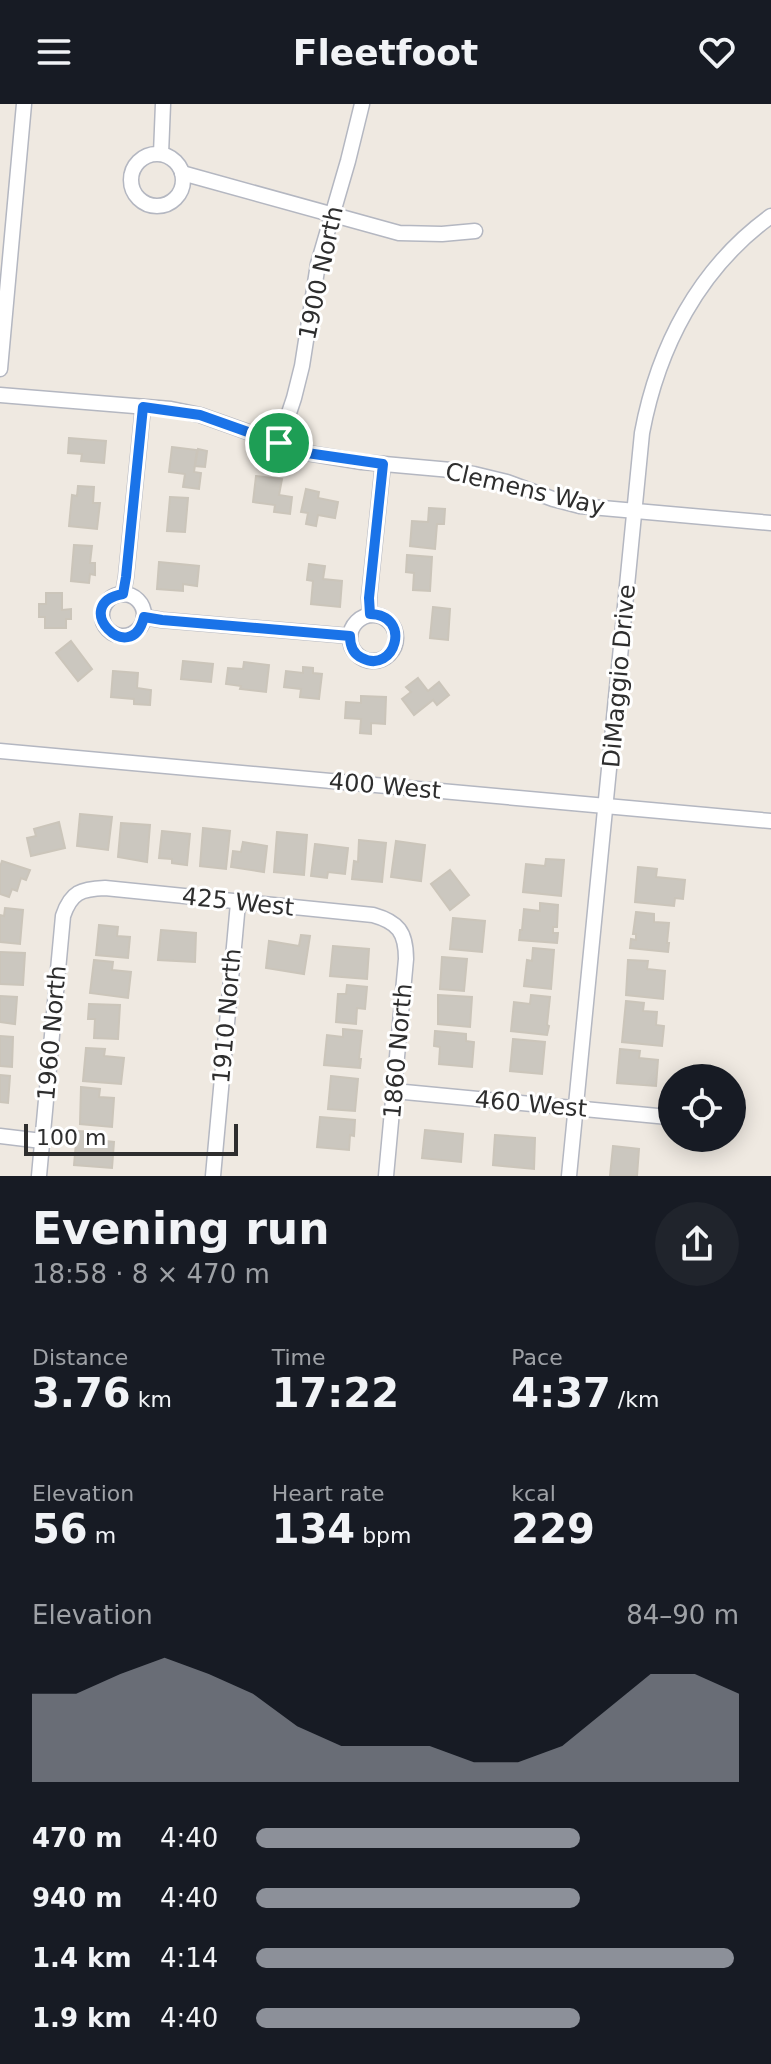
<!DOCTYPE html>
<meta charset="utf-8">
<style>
body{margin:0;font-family:"DejaVu Sans",sans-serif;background:#20242c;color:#f1f3f6;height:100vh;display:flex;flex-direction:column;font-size:30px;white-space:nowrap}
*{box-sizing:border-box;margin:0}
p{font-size:26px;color:#9ea1a6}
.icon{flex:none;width:44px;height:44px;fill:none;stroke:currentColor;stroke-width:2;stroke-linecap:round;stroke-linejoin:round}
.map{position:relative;height:1072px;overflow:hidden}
.side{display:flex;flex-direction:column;background:#171b24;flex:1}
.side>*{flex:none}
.controls{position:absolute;left:658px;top:960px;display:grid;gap:16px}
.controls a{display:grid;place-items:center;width:88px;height:88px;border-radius:50%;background:#171b24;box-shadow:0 4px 20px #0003;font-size:40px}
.scale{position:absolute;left:24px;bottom:20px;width:214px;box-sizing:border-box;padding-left:8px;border:4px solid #2e2e2e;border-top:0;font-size:22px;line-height:28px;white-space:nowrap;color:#2e2e2e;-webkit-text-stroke:6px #fff;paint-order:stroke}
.pin{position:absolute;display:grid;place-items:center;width:68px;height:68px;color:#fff;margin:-34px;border:4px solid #fff;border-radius:50%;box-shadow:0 2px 8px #0007}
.round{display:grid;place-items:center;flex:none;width:84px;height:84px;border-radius:42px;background:#20242c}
.head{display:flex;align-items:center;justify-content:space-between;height:136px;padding:0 32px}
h1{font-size:44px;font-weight:600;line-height:60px}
.metrics{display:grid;grid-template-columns:repeat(3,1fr);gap:12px;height:136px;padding:8px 32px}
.metrics div{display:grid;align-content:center}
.metrics b{font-size:40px;font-weight:600}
.metrics small{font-size:22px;font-weight:400}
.metrics p{font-size:22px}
.chart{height:224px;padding:16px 32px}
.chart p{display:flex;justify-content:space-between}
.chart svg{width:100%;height:144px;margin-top:8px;fill:#8c9099;opacity:.7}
ul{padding:0 32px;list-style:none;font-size:26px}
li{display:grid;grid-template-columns:128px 96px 1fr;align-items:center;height:60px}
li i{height:20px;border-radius:10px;background:#8c9099}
header{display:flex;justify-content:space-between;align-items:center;height:104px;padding:0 32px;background:#171b24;font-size:36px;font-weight:600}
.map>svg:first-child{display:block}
.building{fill:#cbc7bf;stroke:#cbc5ba;stroke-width:2}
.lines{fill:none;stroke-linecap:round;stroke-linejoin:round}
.minor-casing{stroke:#b4b7c1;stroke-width:17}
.minor{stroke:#fff;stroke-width:14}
.route-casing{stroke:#fff;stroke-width:16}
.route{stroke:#1a73e8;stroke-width:10}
.labels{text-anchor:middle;stroke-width:6;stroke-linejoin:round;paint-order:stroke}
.street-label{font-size:24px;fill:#2e2e2e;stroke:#fff}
</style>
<header><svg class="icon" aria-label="menu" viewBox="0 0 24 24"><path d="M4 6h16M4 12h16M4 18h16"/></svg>Fleetfoot<svg class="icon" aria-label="heart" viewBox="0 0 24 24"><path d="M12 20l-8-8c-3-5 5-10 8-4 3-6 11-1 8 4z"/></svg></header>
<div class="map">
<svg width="771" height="1072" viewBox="0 0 771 1072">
<rect width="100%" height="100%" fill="#efe9e1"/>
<g class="building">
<path d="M69,334L106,337L104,359L81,357L82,350L68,349Z"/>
<path d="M172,343L197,346L194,368L201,369L199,385L183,383L185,370L169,368Z"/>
<path d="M198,345L207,347L205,363L195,362Z"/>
<path d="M256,372L282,375L279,391L292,393L290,410L274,408L275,401L253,398Z"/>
<path d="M78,382L94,383L93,399H100L97,425L69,422L72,391L77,392Z"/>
<path d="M306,385L319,388L318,394L338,398L335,414L318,411L316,422L306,420L308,409L301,408Z"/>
<path d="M170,393L188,394L185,428L167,427Z"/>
<path d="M429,404L445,405L444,420H437L435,445L410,442L412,417L428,418Z"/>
<path d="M74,441L92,442L90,459H95V471L90,470L89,479L71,477Z"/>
<path d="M407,451L432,453L430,487L413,486L414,469L406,468Z"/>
<path d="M159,458L199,462L197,482L183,480V487L157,485Z"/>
<path d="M309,460L325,462L323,475L342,477L340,503L311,500L313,477L307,476Z"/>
<path d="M46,489H62V506L71,505V515H66V524H45V513H39V500H46Z"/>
<path d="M433,503L450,505L448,536L430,534Z"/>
<path d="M71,537L92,565L78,577L56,549Z"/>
<path d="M183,557L213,560L211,578L181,575Z"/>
<path d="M244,558L269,561L266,588L240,585L241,582L226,580L228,564L243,565Z"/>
<path d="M303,563L313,564V569L322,570L319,595L300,593L301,585L284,583L286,567L303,569Z"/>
<path d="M113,567L138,569L137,584L151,586L150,601L134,600V595L111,593Z"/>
<path d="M418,574L428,587L439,578L449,591L437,601L433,596L414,611L402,595L411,588L406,583Z"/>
<path d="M361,592L386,593L385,620L371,619V630L360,629L361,615L345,614L346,598L361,599Z"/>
<path d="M80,710L112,713L108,746L77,742Z"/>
<path d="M59,718L65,744L31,752L27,734L36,732L34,725Z"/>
<path d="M121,719L150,721L147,758L118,753Z"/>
<path d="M203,724L230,727L226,765L200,762Z"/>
<path d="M162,727L190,730L187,761L172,759V755L159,754Z"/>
<path d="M277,728L307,731L304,771L274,768Z"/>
<path d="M359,736L386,739L382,778L352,775L354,757L358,758Z"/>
<path d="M396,737L425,741L421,777L391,773Z"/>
<path d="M243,738L267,742L264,768L231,763L233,747L241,748Z"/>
<path d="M315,740L348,744L345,770L328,768L327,774L311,772Z"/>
<path d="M546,755L564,756L561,792L523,788L526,760L545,762Z"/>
<path d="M2,757L30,766L26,776L21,774L17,787L12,785L9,793L0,790V763Z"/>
<path d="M638,763L657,765L656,773L685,776L683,795L675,794L674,802L635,798Z"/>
<path d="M450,766L469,791L450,806L431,780Z"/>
<path d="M540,799L558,801L557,823H553V829H558L557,839L519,836L520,826H522L524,805L540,807Z"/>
<path d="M5,804L23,806L20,840L0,838V811L4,812Z"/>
<path d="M636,808L654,810V818L669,819L667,839H669L668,848L630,844L631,835L636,836V830H633Z"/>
<path d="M453,814L485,817L482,848L450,845Z"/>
<path d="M99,821L118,823L117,832L130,833L128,854L96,851Z"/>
<path d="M161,826L196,829L195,858L158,856Z"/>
<path d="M301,831L310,832L304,870L266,864L269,837L299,842Z"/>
<path d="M333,842L369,845L367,875L330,872Z"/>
<path d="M533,844L554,846L551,885L524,882L527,856L532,857Z"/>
<path d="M0,848L25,849L23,881L0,880Z"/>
<path d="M442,853L467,855L464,887L440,885Z"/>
<path d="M94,856L113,858L112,866L131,868L128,894L90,889Z"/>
<path d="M628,856L648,857L647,865L665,867L663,895L626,891Z"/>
<path d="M347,881L367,883L365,905L357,904L356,920L336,918L338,890H346Z"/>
<path d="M438,891L472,893L470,923L438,920Z"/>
<path d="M531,891L550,893L547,921L549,922L547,931L511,927L514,898L530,900Z"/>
<path d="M0,892L17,893L15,920L0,918Z"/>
<path d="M626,897L644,899L643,907L657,908L656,921L664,922L662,942L622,938Z"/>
<path d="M89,900L120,901L118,935L94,934L95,915H88Z"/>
<path d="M343,925L362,927L359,955H361L360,964L324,961L327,931L343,933Z"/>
<path d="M435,927L466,930V937L474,938L472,963L439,960L440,943L434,942Z"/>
<path d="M0,932L13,933L12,963L0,962Z"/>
<path d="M513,935L545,938L542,970L510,967Z"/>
<path d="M86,944L105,945L104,952L124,954L121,980L83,977Z"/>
<path d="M620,945L640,947L639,954L658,956L656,982L617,979Z"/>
<path d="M0,971L10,972L8,999L0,998Z"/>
<path d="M331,972L358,975L355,1007L328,1005Z"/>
<path d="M81,983L100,985L99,993L114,994L112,1023L80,1020Z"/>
<path d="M320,1013L355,1016L354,1032L350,1031L349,1046L317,1043Z"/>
<path d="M425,1026L463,1030L461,1058L422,1054Z"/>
<path d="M77,1027L96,1028V1036L114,1038L112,1064L74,1061Z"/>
<path d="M495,1031L535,1034L534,1065L493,1061Z"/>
<path d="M613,1042L639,1045L637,1072H610Z"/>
</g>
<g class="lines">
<g class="minor-casing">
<g id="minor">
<path d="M161,50L163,0"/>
<circle cx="157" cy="76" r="26"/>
<path d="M182,69L399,129L442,130L475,127"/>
<path d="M0,265L24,0"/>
<path d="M0,291L171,305L200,311L307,349L362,358L451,366L474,370L507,378L553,395L580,402L771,419"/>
<path d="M279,339L294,294L302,262L318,160L348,57L362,0"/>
<circle cx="123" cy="511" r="21"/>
<path d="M123,490L126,473L143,303"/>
<path d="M370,510L369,494L383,360"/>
<circle cx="373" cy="534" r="23"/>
<path d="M144,513L162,516L350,532"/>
<path d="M0,647L771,717"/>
<path d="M394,987L668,1013"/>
<path d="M0,1032L42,1037"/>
<path d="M39,1072L63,812C71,788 81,785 105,784L373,811C398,818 406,828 406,855L386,1072"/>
<path d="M213,1072L238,799"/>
<path d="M569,1072L642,329C658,243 699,164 771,112"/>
</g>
</g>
<use href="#minor" class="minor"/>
</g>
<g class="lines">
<g class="route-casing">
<path id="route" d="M143,303L200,311L307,349L383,360L369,494L370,510C413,511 395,571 362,554C353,550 350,541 350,532L162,516L144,513C131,566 68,500 123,490L126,473Z"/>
</g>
<use href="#route" class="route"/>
</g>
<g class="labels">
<g class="street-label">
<text transform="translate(321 169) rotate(-78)" y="8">1900 North</text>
<text transform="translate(525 385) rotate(13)" y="8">Clemens Way</text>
<text transform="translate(619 572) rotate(-85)" y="8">DiMaggio Drive</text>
<text transform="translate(385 682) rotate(5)" y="8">400 West</text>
<text transform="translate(238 798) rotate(6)" y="8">425 West</text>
<text transform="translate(227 912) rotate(-85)" y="8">1910 North</text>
<text transform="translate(52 929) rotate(-85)" y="8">1960 North</text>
<text transform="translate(398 947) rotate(-85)" y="8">1860 North</text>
<text transform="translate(531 1000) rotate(5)" y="8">460 West</text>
</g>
</g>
</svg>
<div class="controls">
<a><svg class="icon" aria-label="locate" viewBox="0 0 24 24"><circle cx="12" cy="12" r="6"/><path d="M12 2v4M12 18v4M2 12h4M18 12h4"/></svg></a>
</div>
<div class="scale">100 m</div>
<div class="pin" style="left:279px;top:339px;background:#1e9e55"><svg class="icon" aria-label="arrive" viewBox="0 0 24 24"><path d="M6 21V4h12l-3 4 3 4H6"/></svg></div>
</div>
<section class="side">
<div class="head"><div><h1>Evening run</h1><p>18:58 · 8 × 470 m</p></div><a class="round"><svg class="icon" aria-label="share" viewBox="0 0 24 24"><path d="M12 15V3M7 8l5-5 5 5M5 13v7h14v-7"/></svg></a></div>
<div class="metrics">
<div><p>Distance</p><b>3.76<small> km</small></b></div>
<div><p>Time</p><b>17:22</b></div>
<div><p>Pace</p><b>4:37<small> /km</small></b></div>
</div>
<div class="metrics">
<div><p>Elevation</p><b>56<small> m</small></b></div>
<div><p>Heart rate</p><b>134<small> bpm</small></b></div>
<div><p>kcal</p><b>229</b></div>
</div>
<div class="chart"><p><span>Elevation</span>84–90 m</p>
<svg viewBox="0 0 160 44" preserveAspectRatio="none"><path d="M0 44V17L10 17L20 11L30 6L40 11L50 17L60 27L70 33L80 33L90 33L100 38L110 38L120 33L130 22L140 11L150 11L160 17V44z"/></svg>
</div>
<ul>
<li><b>470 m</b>4:40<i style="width:67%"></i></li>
<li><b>940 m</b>4:40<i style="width:67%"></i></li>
<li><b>1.4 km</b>4:14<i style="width:99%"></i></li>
<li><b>1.9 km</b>4:40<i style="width:67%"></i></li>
</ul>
</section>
